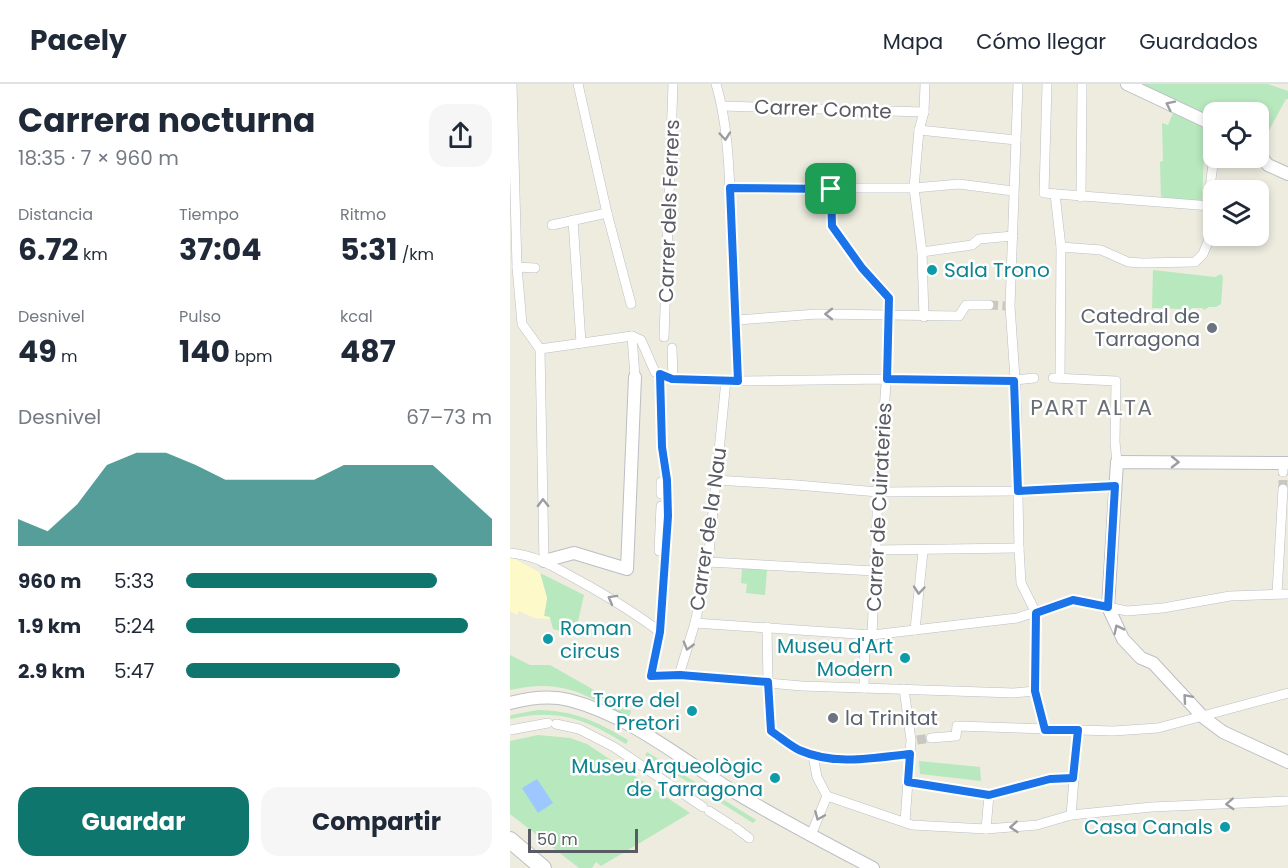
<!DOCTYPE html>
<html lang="es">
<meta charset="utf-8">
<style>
body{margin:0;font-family:Poppins,sans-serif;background:#f6f6f7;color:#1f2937;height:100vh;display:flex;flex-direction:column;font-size:22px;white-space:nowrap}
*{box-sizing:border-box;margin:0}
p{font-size:20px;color:#747a83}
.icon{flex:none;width:33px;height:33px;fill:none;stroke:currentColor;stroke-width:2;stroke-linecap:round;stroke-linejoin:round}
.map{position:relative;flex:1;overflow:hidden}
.sheet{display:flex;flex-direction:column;background:#fff;width:510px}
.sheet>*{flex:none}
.tools{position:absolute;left:693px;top:18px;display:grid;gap:12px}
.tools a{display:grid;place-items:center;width:66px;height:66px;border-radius:12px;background:#fff;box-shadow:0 3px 9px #0003;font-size:30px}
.scale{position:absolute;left:18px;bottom:15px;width:110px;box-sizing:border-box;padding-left:6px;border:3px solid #585b62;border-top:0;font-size:16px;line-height:21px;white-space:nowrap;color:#585b62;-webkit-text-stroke:4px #fff;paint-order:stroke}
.pin{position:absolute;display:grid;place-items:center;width:51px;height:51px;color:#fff;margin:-26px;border-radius:12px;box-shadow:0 3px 9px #0006}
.round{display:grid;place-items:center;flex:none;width:63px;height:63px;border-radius:18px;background:#f6f6f7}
.overview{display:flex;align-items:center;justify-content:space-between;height:102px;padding:0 18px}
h1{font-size:33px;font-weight:700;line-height:45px}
.figures{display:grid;grid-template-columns:repeat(3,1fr);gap:9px;height:102px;padding:6px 18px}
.figures div{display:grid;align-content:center}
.figures b{font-size:30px;font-weight:700}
.figures small{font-size:16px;font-weight:400}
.figures p{font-size:16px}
.chart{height:168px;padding:12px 18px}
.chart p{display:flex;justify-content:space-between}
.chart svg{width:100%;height:108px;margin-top:6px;fill:#0f766e;opacity:.7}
.action{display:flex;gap:12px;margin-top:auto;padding:12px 18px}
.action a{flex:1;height:69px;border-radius:18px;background:#0f766e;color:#fff;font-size:24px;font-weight:700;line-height:69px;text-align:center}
.action a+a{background:#f6f6f7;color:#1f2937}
ul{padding:0 18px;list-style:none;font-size:20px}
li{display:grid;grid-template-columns:96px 72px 1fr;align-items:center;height:45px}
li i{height:15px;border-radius:8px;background:#0f766e}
header{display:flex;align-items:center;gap:36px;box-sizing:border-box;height:84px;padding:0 30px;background:#fff;border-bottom:2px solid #e0e1e3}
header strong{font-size:28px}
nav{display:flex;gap:33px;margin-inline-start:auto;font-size:21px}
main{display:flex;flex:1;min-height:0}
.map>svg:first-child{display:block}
.green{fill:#b8e8be}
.sand{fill:#fef9c9}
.water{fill:#9dc7ff}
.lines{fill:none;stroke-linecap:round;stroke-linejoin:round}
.pedestrian-tunnel{stroke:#c8c8c0;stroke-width:9;stroke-dasharray:9 4.5;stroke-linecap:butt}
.pedestrian-casing{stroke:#bcbec5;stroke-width:10}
.minor-casing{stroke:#bcbec5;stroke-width:14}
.secondary-casing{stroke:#bcbfc7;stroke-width:18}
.pedestrian{stroke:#fff;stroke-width:9}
.minor{stroke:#fff;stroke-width:12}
.secondary{stroke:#fff;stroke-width:16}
.oneway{stroke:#9b9da1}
.route-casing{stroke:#fff;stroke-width:12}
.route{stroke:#1a73e8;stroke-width:8}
.culture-dot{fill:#0f9aa8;stroke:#fff;stroke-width:2}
.worship-dot{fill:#6b7280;stroke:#fff;stroke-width:2}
.labels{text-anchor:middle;stroke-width:5;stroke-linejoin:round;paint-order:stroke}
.street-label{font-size:20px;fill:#585b62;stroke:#fff}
.culture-label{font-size:20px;fill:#0d838f;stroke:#fff;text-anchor:end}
.worship-label{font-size:20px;fill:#5b616d;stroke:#fff;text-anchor:end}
.quarter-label{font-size:22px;letter-spacing:1.5px;fill:#696d74;stroke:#fff}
</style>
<header>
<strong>Pacely</strong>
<nav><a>Mapa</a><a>Cómo llegar</a><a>Guardados</a></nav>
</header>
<main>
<section class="sheet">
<div class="overview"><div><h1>Carrera nocturna</h1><p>18:35 · 7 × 960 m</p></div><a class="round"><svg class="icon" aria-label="share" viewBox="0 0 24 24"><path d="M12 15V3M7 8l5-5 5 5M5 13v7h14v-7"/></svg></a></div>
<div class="figures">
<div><p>Distancia</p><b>6.72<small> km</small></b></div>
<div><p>Tiempo</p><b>37:04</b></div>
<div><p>Ritmo</p><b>5:31<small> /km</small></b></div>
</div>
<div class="figures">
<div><p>Desnivel</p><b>49<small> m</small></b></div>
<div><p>Pulso</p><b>140<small> bpm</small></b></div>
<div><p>kcal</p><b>487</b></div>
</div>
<div class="chart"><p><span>Desnivel</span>67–73 m</p>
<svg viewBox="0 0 160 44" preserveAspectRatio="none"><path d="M0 44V33L10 38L20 27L30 11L40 6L50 6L60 11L70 17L80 17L90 17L100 17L110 11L120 11L130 11L140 11L150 22L160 33V44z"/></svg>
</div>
<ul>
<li><b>960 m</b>5:33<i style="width:82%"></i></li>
<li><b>1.9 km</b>5:24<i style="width:92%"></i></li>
<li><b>2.9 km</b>5:47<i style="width:70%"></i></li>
</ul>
<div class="action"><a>Guardar</a><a>Compartir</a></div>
</section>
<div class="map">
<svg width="778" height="784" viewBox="0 0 778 784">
<rect width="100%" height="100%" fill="#edecdf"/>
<g class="green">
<path d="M630,0H758L778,7V15H776L756,52L749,51L748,28H704L703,34Z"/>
<path d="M663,29L695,44L692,119L651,115L650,78L653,77L652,39L658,41Z"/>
<path d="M643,186L705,193L711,190L713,193L711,220L706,223H699L694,226L692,224H682L673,232L672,239L668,235L670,234L669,225L642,224Z"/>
<path d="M232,484L257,486L255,511L236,509L237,500L231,499Z"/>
<path d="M30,489L74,511L65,551L43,545L40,534L34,532L37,514Z"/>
<path d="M0,571L20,581H40L121,627L119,634C74,610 53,594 0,606Z"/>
<path d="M28,626C65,627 86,637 118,656L116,660C76,635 47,624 0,635L1,631Z"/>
<path d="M28,651L60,654L77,660L180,729L91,782L86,778L82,784H69L0,730V657Z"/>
<path d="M137,668L246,736L243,739L135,671Z"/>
<path d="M409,677L470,683L471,697L410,690Z"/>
</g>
<path class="sand" d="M0,472L30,489L37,514L34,532L40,533L39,535L24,534L9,527L7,531L0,527Z"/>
<path class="water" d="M27,695L43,719L28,729L12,704Z"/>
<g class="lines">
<g class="pedestrian-tunnel">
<path d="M479,221L496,222"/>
<path d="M773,405V388"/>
<path d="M407,656L421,654"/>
</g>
<g class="pedestrian-casing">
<g id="pedestrian">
<path d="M2,0L7,183L12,240L30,265"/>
<path d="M68,0L97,129L121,220"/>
<path d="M206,0C218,40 219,85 221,127C224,184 227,241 228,297"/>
<path d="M508,0L500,222L506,309L509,464L511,499L526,529L525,607L535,646"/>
<path d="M537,0L534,109L701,122"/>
<path d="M213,22L414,28"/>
<path d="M409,46L506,56"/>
<path d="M220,104H404L449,100L503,107"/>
<path d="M321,105L322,142L352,184L379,214L376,300L368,408L362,551"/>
<path d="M545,110L551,163L550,294"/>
<path d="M571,113L572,0"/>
<path d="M63,136L71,259"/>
<path d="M42,141L97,129"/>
<path d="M551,163L591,166L618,178L632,179L685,178L693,170L698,158L701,95L704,74"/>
<path d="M412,168L462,161L469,155L503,152"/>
<path d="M7,183L25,184"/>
<path d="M414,233L412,168L404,104L409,46L414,28L415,0"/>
<path d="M227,236L307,230L449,232L456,221H479"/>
<path d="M122,252L125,293"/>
<path d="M154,253L163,0"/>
<path d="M162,264L163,295"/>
<path d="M30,265L122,252L131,256L145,288L163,295L228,297L377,295L497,297L524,294"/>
<path d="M30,265L34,477"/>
<path d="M150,290L152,363L157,396V432L150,548L142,592L169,591L292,602L504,609L525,607"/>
<path d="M543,294L606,297L605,358L607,378"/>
<path d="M773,388V379"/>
<path d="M206,396L287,401L368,408L508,407L605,402"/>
<path d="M151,410V398L157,396"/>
<path d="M366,466L509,464"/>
<path d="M149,467L151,422"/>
<path d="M0,469C26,471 46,484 68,496C97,512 124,528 150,548"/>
<path d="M198,478L365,487"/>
<path d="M767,509L773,405"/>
<path d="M185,539L362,551L507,534L563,516L617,527L653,524L720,512L778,510"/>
<path d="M257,543L258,599L261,647C270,653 279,661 289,666C324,682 363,675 400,670"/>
<path d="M405,546L413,467"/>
<path d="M169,591L185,539L198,478L216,296"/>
<path d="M354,604L355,550"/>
<path d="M394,605L401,656L395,738"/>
<path d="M46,640L69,645L104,663L193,723"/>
<path d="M0,646L38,639"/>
<path d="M421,654L446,652L447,642L603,647L648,644L778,609"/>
<path d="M303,672L307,693L317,712L402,741L476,745L527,741L561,731L642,723L778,717"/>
<path d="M398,698L479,711L540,695L563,694"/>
<path d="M199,727L221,741"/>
<path d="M561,731L568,646"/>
<path d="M226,744L239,754"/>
<path d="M476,745L479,711"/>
<path d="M301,751L317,712"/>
</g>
</g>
<g class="minor-casing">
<g id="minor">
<path d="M617,0L704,41"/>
<path d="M748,69L758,81L778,90"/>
<path d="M778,379L607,378L598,523L613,555L631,574L643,579L693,633L713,648L778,678"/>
<path d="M34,477L64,469L117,485L125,293"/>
<path d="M0,619C19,614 40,611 59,616C119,631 174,677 226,709C271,736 317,760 363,784"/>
</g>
</g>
<g class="secondary-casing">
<path id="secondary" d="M0,756L33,784"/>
</g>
<use href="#pedestrian" class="pedestrian"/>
<use href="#minor" class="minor"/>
<use href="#secondary" class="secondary"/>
</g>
<defs><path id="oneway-chevron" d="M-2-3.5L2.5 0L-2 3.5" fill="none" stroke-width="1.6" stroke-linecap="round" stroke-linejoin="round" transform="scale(1.5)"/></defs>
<g class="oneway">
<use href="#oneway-chevron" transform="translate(660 21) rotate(-154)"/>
<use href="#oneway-chevron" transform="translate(215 52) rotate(85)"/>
<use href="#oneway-chevron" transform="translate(319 230) rotate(180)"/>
<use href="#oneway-chevron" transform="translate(665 378) rotate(1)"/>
<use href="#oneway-chevron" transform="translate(33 419) rotate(-91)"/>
<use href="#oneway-chevron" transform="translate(409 506) rotate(95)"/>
<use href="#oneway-chevron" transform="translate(102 515) rotate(-151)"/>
<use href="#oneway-chevron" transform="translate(608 545) rotate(-116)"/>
<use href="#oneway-chevron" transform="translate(178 562) rotate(106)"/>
<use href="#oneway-chevron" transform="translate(677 614) rotate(-131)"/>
<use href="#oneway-chevron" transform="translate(720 720) rotate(177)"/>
<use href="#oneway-chevron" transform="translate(309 732) rotate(113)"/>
<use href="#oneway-chevron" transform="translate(504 743) rotate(176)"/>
</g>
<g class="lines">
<g class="route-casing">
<path id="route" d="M220,104L321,105L322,142L352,184L379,214L377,295L504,297L508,407L605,402L598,523L563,516L526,529L525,607L535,646H568L563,694L540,695L479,711L398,698L400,670C363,674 325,682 289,666C279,661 270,653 261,647L258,598L170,591L141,592L150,548L158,432L157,396L152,363L150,290L162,295L228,297Z"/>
</g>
<use href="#route" class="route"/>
</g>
<g class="culture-dot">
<circle cx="422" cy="186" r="6"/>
<circle cx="38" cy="555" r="6"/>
<circle cx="395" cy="574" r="6"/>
<circle cx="182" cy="627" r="6"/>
<circle cx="265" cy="694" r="6"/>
<circle cx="715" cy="743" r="6"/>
</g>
<g class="worship-dot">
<circle cx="702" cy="244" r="6"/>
<circle cx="323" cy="634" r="6"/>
</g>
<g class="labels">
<g class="street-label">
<text transform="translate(313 25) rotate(2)" y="7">Carrer Comte</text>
<text transform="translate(159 127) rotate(-88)" y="7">Carrer dels Ferrers</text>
<text transform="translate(369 423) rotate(-87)" y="7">Carrer de Cuirateries</text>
<text transform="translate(198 445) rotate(-82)" y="7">Carrer de la Nau</text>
</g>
<g class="culture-label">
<text x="434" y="193" text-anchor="start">Sala Trono</text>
<text x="50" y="551" text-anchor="start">Roman<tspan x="50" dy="23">circus</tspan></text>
<text x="383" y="569">Museu d'Art<tspan x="383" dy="23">Modern</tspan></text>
<text x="170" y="623">Torre del<tspan x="170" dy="23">Pretori</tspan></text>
<text x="253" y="689">Museu Arqueològic<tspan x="253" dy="23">de Tarragona</tspan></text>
<text x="703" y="750">Casa Canals</text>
</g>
<g class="worship-label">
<text x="690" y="239">Catedral de<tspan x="690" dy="23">Tarragona</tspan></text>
<text x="335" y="641" text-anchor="start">la Trinitat</text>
</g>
<g class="quarter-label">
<text x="582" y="331">PART ALTA</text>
</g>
</g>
</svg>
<div class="tools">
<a><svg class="icon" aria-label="locate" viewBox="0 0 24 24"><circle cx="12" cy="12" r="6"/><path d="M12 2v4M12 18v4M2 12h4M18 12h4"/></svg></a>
<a><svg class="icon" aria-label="layers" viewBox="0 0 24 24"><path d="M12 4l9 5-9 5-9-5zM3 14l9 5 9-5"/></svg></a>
</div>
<div class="scale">50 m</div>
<div class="pin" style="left:321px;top:105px;background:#1e9e55"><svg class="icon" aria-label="arrive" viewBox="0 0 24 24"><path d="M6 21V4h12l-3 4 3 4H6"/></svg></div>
</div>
</main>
